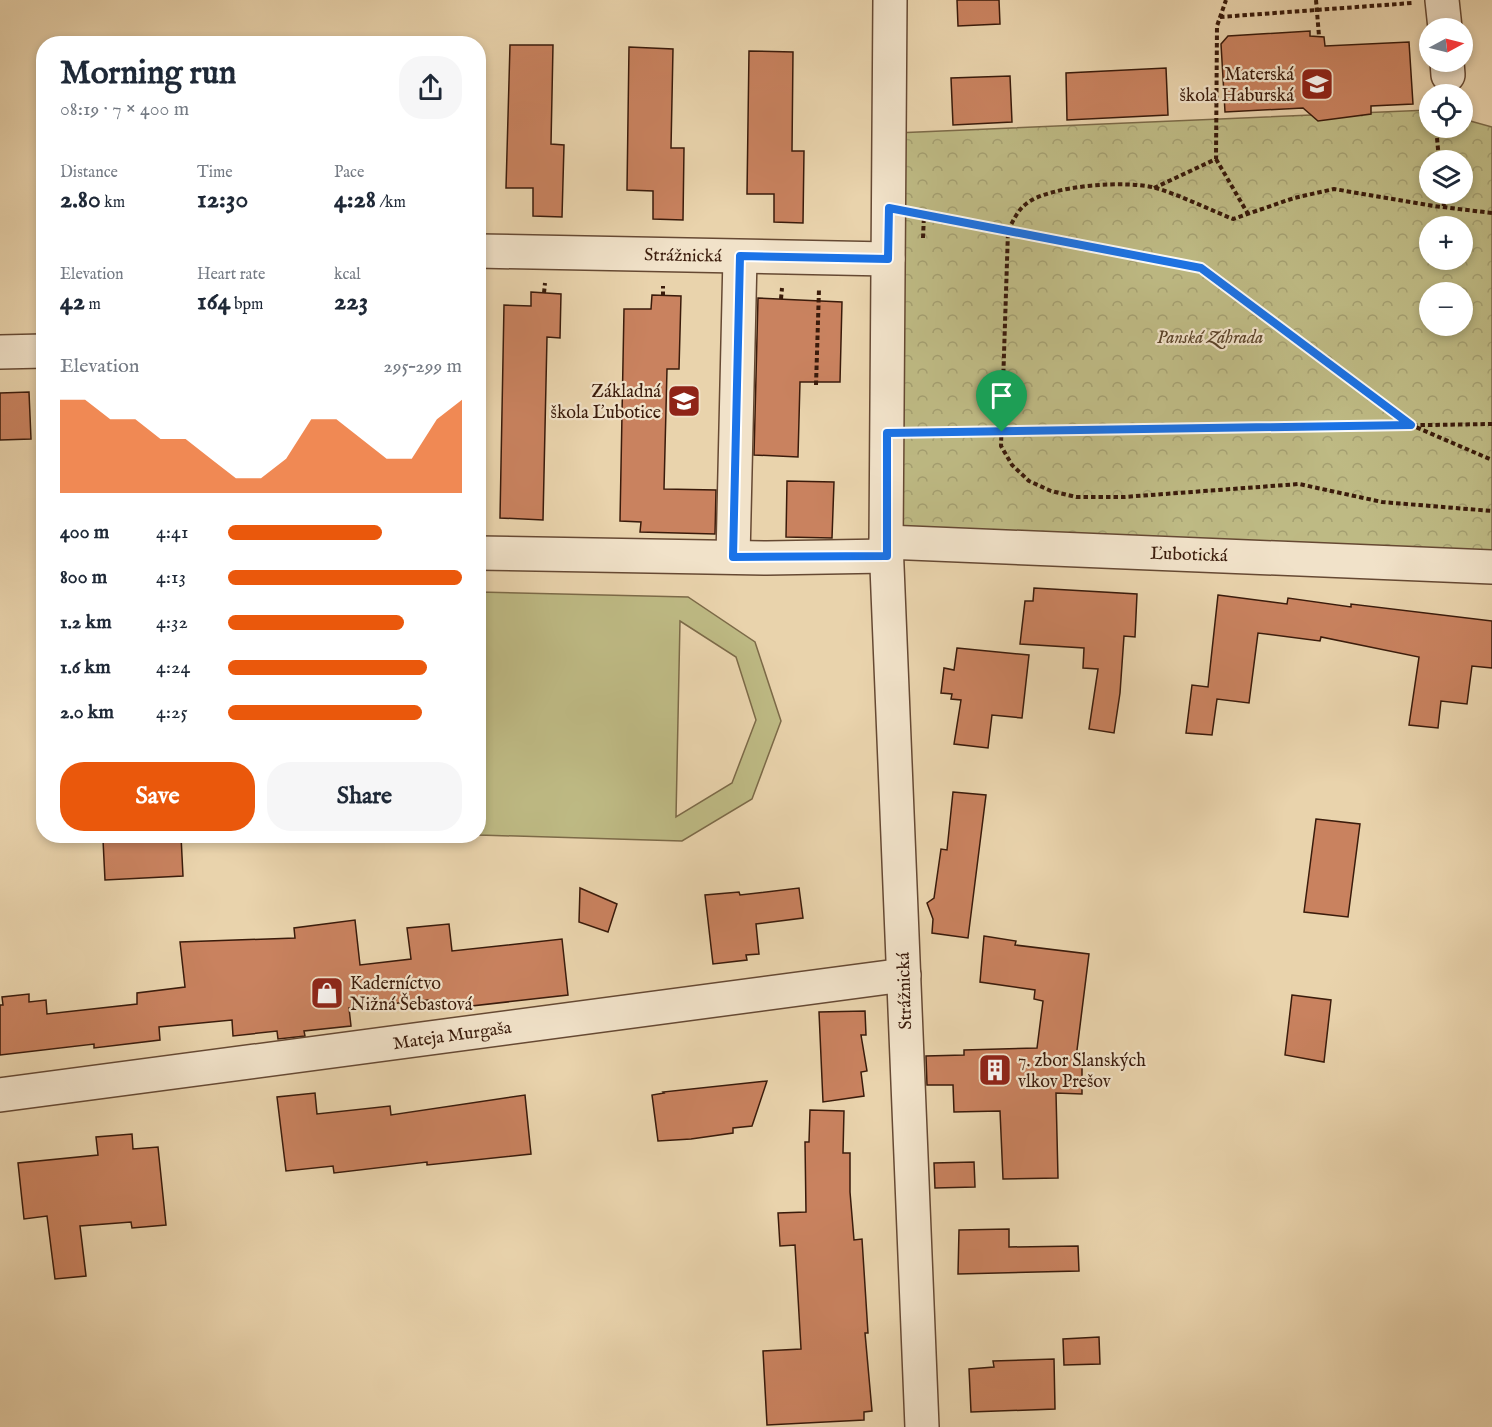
<!DOCTYPE html>
<meta charset="utf-8">
<style>
body{margin:0;font-family:"IM FELL English",serif;background:#f6f6f7;color:#1f2937;height:100vh;display:flex;flex-direction:column;font-size:22px;white-space:nowrap}
*{box-sizing:border-box;margin:0}
p{font-size:20px;color:#747a83}
.icon{flex:none;width:33px;height:33px;fill:none;stroke:currentColor;stroke-width:2;stroke-linecap:round;stroke-linejoin:round}
.map{position:relative;flex:1;overflow:hidden}
.sheet{position:absolute;left:36px;top:36px;width:450px;height:807px;display:flex;flex-direction:column;background:#fff;border-radius:24px;box-shadow:0 3px 9px #0003}
.sheet>*{flex:none}
.needle{width:39px;rotate:83deg}
.buttons{position:absolute;left:1419px;top:18px;display:grid;gap:12px}
.buttons a{display:grid;place-items:center;width:54px;height:54px;border-radius:50%;background:#fff;box-shadow:0 3px 9px #0003;font-size:30px}
.pin{position:absolute;display:grid;place-items:center;width:51px;height:51px;color:#fff;margin:-62px -26px;border-radius:50% 50% 50% 0;rotate:-45deg;box-shadow:0 0 6px #0007}
.pin .icon{rotate:45deg}
.round{display:grid;place-items:center;flex:none;width:63px;height:63px;border-radius:24px;background:#f6f6f7}
.headline{display:flex;align-items:center;justify-content:space-between;height:102px;padding:0 24px}
h1{font-size:33px;font-weight:700;line-height:45px}
.metrics{display:grid;grid-template-columns:repeat(3,1fr);gap:9px;height:102px;padding:6px 24px}
.metrics div{display:grid;align-content:center}
.metrics b{font-size:26px;font-weight:700}
.metrics small{font-size:16px;font-weight:400}
.metrics p{font-size:16px}
.chart{height:168px;padding:12px 24px}
.chart p{display:flex;justify-content:space-between}
.chart svg{width:100%;height:108px;margin-top:6px;fill:#ea580c;opacity:.7}
.cta{display:flex;gap:12px;margin-top:auto;padding:12px 24px}
.cta a{flex:1;height:69px;border-radius:24px;background:#ea580c;color:#fff;font-size:24px;font-weight:700;line-height:69px;text-align:center}
.cta a+a{background:#f6f6f7;color:#1f2937}
ul{padding:0 24px;list-style:none;font-size:20px}
li{display:grid;grid-template-columns:96px 72px 1fr;align-items:center;height:45px}
li i{height:15px;border-radius:8px;background:#ea580c}
.map>svg:first-child{display:block}
.park{fill:url(#park-crowns);stroke:#7c6a48;stroke-width:1.5;fill-rule:evenodd}
.pitch{fill:#beba84;stroke:#7c6a48;stroke-width:1.5;fill-rule:evenodd}
.building{fill:#c9825f;stroke:#3a1b0b;stroke-width:1.5}
.lines{fill:none;stroke-linecap:round;stroke-linejoin:round}
.minor-casing{stroke:#664933;stroke-width:36}
.path{stroke:#3a1b0b;stroke-width:4;stroke-dasharray:4.5 3;stroke-linecap:butt}
.minor{stroke:#f1e2c9;stroke-width:33}
.route-casing{stroke:#fff;stroke-width:12}
.route{stroke:#1a73e8;stroke-width:8}
.labels{text-anchor:middle;stroke-width:4.5;stroke-linejoin:round;paint-order:stroke}
.poi-label{font-size:18px;fill:#3a1b0b;stroke:#f1e2c9;text-anchor:end}
.street-label{font-size:18px;fill:#3a1b0b;stroke:#f1e2c9}
.park-label{font-size:18px;font-style:italic;fill:#5b4329;stroke:#f1e2c9}
</style>
<div class="map">
<svg width="1492" height="1427" viewBox="0 0 1492 1427">
<defs>
<pattern id="park-crowns" width="20" height="18" patternUnits="userSpaceOnUse" patternTransform="scale(1.5)"><rect width="20" height="18" fill="#beba84"/><path d="M2 6a3 3 0 1 1 6 0M12 15a3 3 0 1 1 6 0" fill="none" stroke="#a49f71"/></pattern>
</defs>
<rect width="100%" height="100%" fill="#e9d3ac"/>
<filter id="stains"><feTurbulence type="fractalNoise" baseFrequency=".00333" numOctaves="4"/><feColorMatrix values="0 0 0 0 .2 0 0 0 0 .09 0 0 0 0 .02 0 0 0 .5 -.17"/></filter>
<radialGradient id="worn" r=".72"><stop offset=".6" stop-color="#630" stop-opacity="0"/><stop offset="1" stop-color="#630" stop-opacity=".3"/></radialGradient>
<path class="park" d="M1429,110L1430,128H1462L1463,119L1492,127V569L886,540L895,133ZM1430,160H1462V194H1430ZM1430,226H1462V260H1430ZM1430,292H1462V326H1430Z"/>
<path class="pitch" d="M479,592L688,597L755,642L781,721L752,799L682,841L479,835ZM680,621L736,657L756,720L732,783L676,817Z"/>
<g class="building">
<path d="M957,0H999L1000,24L958,26Z"/>
<path d="M1310,31V36L1324,37L1325,46L1409,42L1413,104L1371,106V114L1318,121L1303,108L1225,112L1221,44L1228,36Z"/>
<path d="M510,45H553L551,144L564,145L562,217L533,216V188H506Z"/>
<path d="M629,47L673,49L671,148H684L683,220L653,219V191L627,190Z"/>
<path d="M749,51L793,52L792,151H804L803,223L774,222V194H747Z"/>
<path d="M1166,68L1168,115L1067,120L1066,73Z"/>
<path d="M1010,76L1012,122L953,125L951,78Z"/>
<path d="M531,292L561,294L560,338L547,337L543,520L500,518L504,305L531,306Z"/>
<path d="M652,295L681,296L679,369H667L664,489L716,490L715,534L640,532L641,522L620,521L624,309H651Z"/>
<path d="M758,298L842,302L840,382H800L798,457L754,455Z"/>
<path d="M29,392L31,439L0,440V393Z"/>
<path d="M787,481L834,482L832,538L786,537Z"/>
<path d="M1034,588L1137,594L1135,637L1124,636L1120,693L1114,733L1089,729L1098,669L1083,668L1084,648L1020,644L1025,601H1033Z"/>
<path d="M1218,595L1287,604L1288,598L1351,607V604L1492,621V668L1472,666L1467,704L1441,701L1438,728L1409,725L1419,657L1321,637L1320,641L1258,633L1249,703L1217,699L1212,735L1186,733L1192,685L1208,687Z"/>
<path d="M957,648L1029,655L1022,718L992,715L988,748L954,744L961,700L951,699L952,694L941,693L944,668L954,670Z"/>
<path d="M953,792L986,795L968,938L932,933L933,919L927,903L934,898L941,849L947,850Z"/>
<path d="M1316,819L1360,824L1348,917L1304,912Z"/>
<path d="M109,836H181L183,876L105,880L103,840H109Z"/>
<path d="M580,888L617,904L608,932L579,922Z"/>
<path d="M799,888L803,918L756,924L759,954L746,955L747,960L713,964L705,895L739,892L740,895Z"/>
<path d="M355,920L360,965L411,959L407,928L449,924L452,951L562,939L568,995L428,1011V1000L349,1008L351,1026L304,1031L305,1036L278,1039L277,1031L233,1036L232,1020L159,1027L160,1040L94,1048V1044L0,1055V1005H3L2,997L29,994V1002L46,1000L47,1014L137,1004V993L185,987L180,942L295,938L294,928Z"/>
<path d="M984,936L1016,941L1015,945L1089,954L1075,1066H1082V1094L1056,1093L1058,1178L1003,1179L1000,1111L954,1112L953,1085H927L926,1056L964,1055V1050L1037,1048L1043,1001L1034,999L1035,990L980,982Z"/>
<path d="M1292,995L1331,1000L1324,1062L1285,1055Z"/>
<path d="M865,1011L866,1035H861L867,1071L861,1072L864,1096L823,1102L819,1012Z"/>
<path d="M767,1081L752,1126L733,1128V1133L691,1139L658,1141L652,1095L664,1093L663,1092Z"/>
<path d="M315,1093L317,1114L390,1106L391,1115L525,1095L531,1154L427,1165V1162L334,1173L333,1166L286,1171L277,1097Z"/>
<path d="M810,1110L844,1111L843,1153H850V1192L854,1240L862,1239L868,1333H865L872,1411L864,1412V1420L767,1425L763,1351L801,1349L795,1245L780,1246L778,1213L806,1212L805,1142H809Z"/>
<path d="M132,1134L133,1149L158,1147L166,1225L132,1228L131,1222L80,1226L86,1276L55,1279L47,1216L24,1219L18,1163L98,1155L96,1137Z"/>
<path d="M974,1162L975,1187L935,1188L934,1163Z"/>
<path d="M1009,1229V1247L1078,1246L1079,1271L958,1274L959,1230Z"/>
<path d="M1099,1337L1100,1364L1064,1365L1063,1339Z"/>
<path d="M1054,1359L1055,1409L971,1412L969,1369L994,1367L993,1361Z"/>
</g>
<g class="lines">
<g class="minor-casing">
<g id="minor">
<path d="M890,0L886,542L922,1427"/>
<path d="M1442,0L1445,28"/>
<path d="M1447,62L1448,75"/>
<path d="M478,251L888,259"/>
<path d="M0,352L44,351"/>
<path d="M886,542L1492,567"/>
<path d="M478,553L767,558L887,556"/>
<path d="M733,557L740,257"/>
<path d="M0,1095L904,975"/>
</g>
</g>
<g class="path">
<path d="M1316,0L1319,36"/>
<path d="M1220,17L1412,3"/>
<path d="M1437,138L1439,160"/>
<path d="M1216,159L1248,214"/>
<path d="M1154,188L1216,159L1217,26L1226,0"/>
<path d="M1443,194L1444,208"/>
<path d="M1492,213L1434,206L1334,189L1294,198L1233,219C1208,209 1182,196 1156,188C1128,180 1049,185 1026,204C1017,211 1013,221 1008,231L1001,446L1012,465L1029,481L1051,491L1076,497H1124L1299,484L1382,502L1492,511"/>
<path d="M919,214L1201,269L1411,425L1492,460"/>
<path d="M923,238L924,215"/>
<path d="M544,293L545,283"/>
<path d="M663,296V286"/>
<path d="M781,299L782,288"/>
<path d="M816,385L819,289"/>
<path d="M918,433L1492,424"/>
</g>
<use href="#minor" class="minor"/>
</g>
<g class="lines">
<g class="route-casing">
<path id="route" d="M889,208L1201,268L1411,425L887,433V556L733,557L740,256L888,259Z"/>
</g>
<use href="#route" class="route"/>
</g>
<defs>
<g id="school-square" transform="scale(1.725)"><rect x="-9" y="-9" width="18" height="18" rx="4" fill="#8f2418" stroke="#f1e2c9"/><path d="M0-5L7-2L0 1L-7-2ZM-4 1L0 2.5L4 1V4Q0 6-4 4Z" fill="#fff"/></g>
<g id="shop-square" transform="scale(1.725)"><rect x="-9" y="-9" width="18" height="18" rx="4" fill="#8f2418" stroke="#f1e2c9"/><path d="M-5-2.5h2.3a2.7 3.5 0 0 1 5.4 0H5L5.5 6h-11ZM-1.5-2.5h3a1.5 2.3 0 0 0-3 0Z" fill="#fff"/></g>
<g id="building-square" transform="scale(1.725)"><rect x="-9" y="-9" width="18" height="18" rx="4" fill="#8f2418" stroke="#f1e2c9"/><path d="M-4-6H4V6H1V3H-1V6H-4ZM-2.5-4.3h1.7v1.8h-1.7ZM.8-4.3h1.7v1.8H.8ZM-2.5-1h1.7V.8h-1.7ZM.8-1h1.7V.8H.8Z" fill="#fff"/></g>
</defs>
<g fill-rule="evenodd">
<use href="#school-square" x="1317" y="84"/>
<use href="#school-square" x="684" y="401"/>
<use href="#shop-square" x="327" y="993"/>
<use href="#building-square" x="995" y="1070"/>
</g>
<g class="labels">
<g class="poi-label">
<text x="1294" y="80">Materská<tspan x="1294" dy="21">škola Haburská</tspan></text>
<text x="661" y="397">Základná<tspan x="661" dy="21">škola Ľubotice</tspan></text>
<text x="350" y="989" text-anchor="start">Kaderníctvo<tspan x="350" dy="21">Nižná Šebastová</tspan></text>
<text x="1018" y="1066" text-anchor="start">7. zbor Slanských<tspan x="1018" dy="21">vlkov Prešov</tspan></text>
</g>
<g class="street-label">
<text transform="translate(683 255) rotate(1)" y="6">Strážnická</text>
<text transform="translate(1189 554) rotate(2)" y="6">Ľubotická</text>
<text transform="translate(904 991) rotate(-92)" y="6">Strážnická</text>
<text transform="translate(452 1035) rotate(-8)" y="6">Mateja Murgaša</text>
</g>
<g class="park-label">
<text x="1210" y="343">Panská Záhrada</text>
</g>
</g>
<rect width="100%" height="100%" filter="url(#stains)"/>
<rect width="100%" height="100%" fill="url(#worn)"/>
</svg>
<div class="buttons">
<a><svg class="needle" viewBox="-14 -14 28 28"><path d="M0-13l5 13h-10z" fill="#e53935"/><path d="M0 13l5-13h-10z" fill="#747a83"/></svg></a>
<a><svg class="icon" aria-label="locate" viewBox="0 0 24 24"><circle cx="12" cy="12" r="6"/><path d="M12 2v4M12 18v4M2 12h4M18 12h4"/></svg></a>
<a><svg class="icon" aria-label="layers" viewBox="0 0 24 24"><path d="M12 4l9 5-9 5-9-5zM3 14l9 5 9-5"/></svg></a>
<a>+</a>
<a>−</a>
</div>
<div class="pin" style="left:1002px;top:432px;background:#1e9e55"><svg class="icon" aria-label="arrive" viewBox="0 0 24 24"><path d="M6 21V4h12l-3 4 3 4H6"/></svg></div>
<section class="sheet">
<div class="headline"><div><h1>Morning run</h1><p>08:19 · 7 × 400 m</p></div><a class="round"><svg class="icon" aria-label="share" viewBox="0 0 24 24"><path d="M12 15V3M7 8l5-5 5 5M5 13v7h14v-7"/></svg></a></div>
<div class="metrics">
<div><p>Distance</p><b>2.80<small> km</small></b></div>
<div><p>Time</p><b>12:30</b></div>
<div><p>Pace</p><b>4:28<small> /km</small></b></div>
</div>
<div class="metrics">
<div><p>Elevation</p><b>42<small> m</small></b></div>
<div><p>Heart rate</p><b>164<small> bpm</small></b></div>
<div><p>kcal</p><b>223</b></div>
</div>
<div class="chart"><p><span>Elevation</span>295–299 m</p>
<svg viewBox="0 0 160 44" preserveAspectRatio="none"><path d="M0 44V6L10 6L20 14L30 14L40 22L50 22L60 30L70 38L80 38L90 30L100 14L110 14L120 22L130 30L140 30L150 14L160 6V44z"/></svg>
</div>
<ul>
<li><b>400 m</b>4:41<i style="width:66%"></i></li>
<li><b>800 m</b>4:13<i style="width:100%"></i></li>
<li><b>1.2 km</b>4:32<i style="width:75%"></i></li>
<li><b>1.6 km</b>4:24<i style="width:85%"></i></li>
<li><b>2.0 km</b>4:25<i style="width:83%"></i></li>
</ul>
<div class="cta"><a>Save</a><a>Share</a></div>
</section>
</div>
